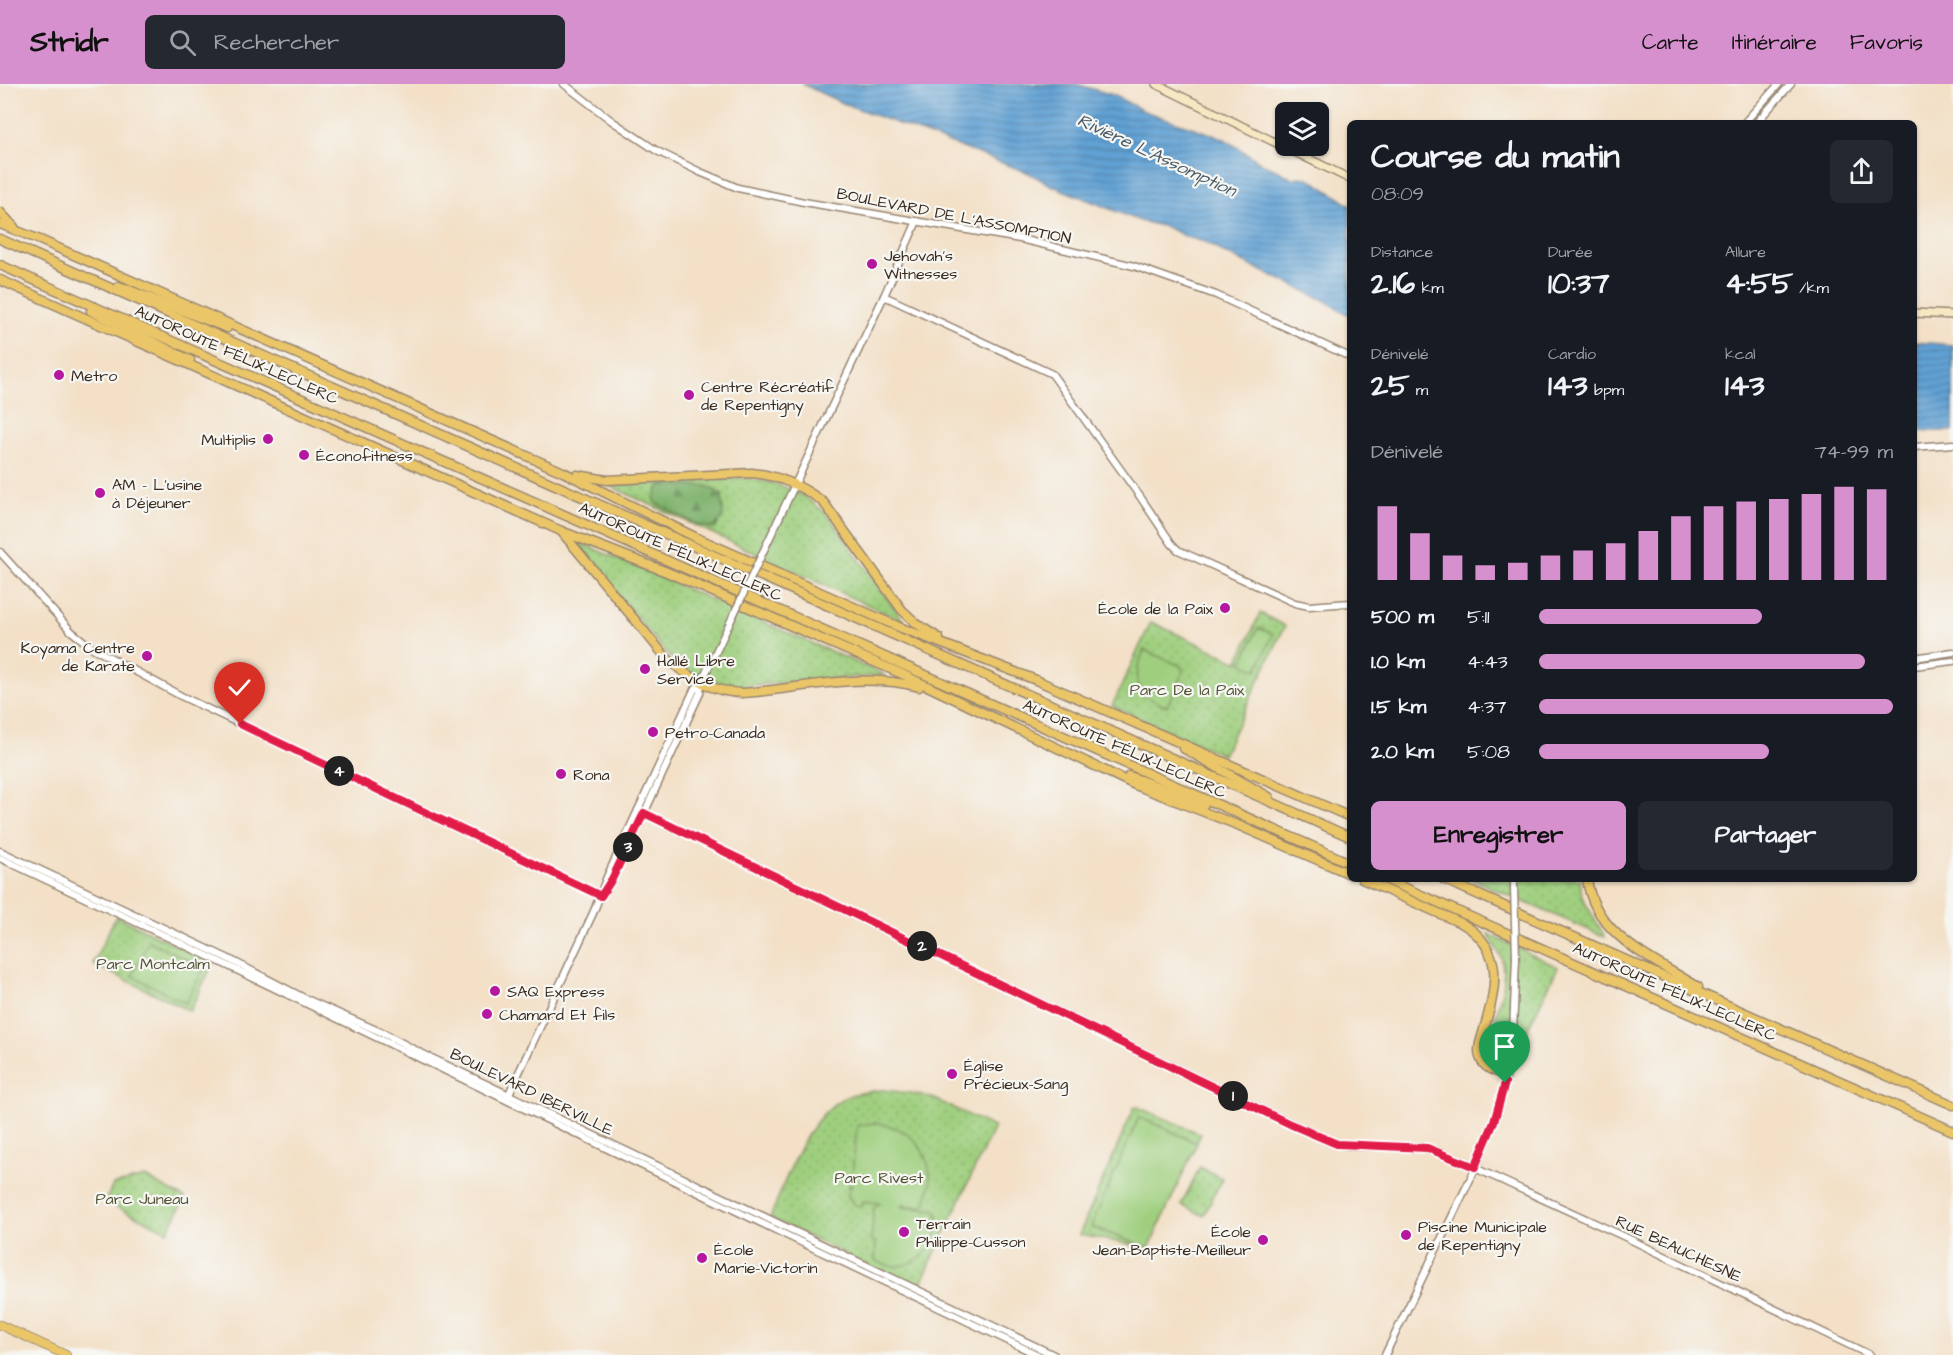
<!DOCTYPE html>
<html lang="fr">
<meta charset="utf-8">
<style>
body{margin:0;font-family:"Architects Daughter",sans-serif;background:#242831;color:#f1f3f6;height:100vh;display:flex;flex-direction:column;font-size:22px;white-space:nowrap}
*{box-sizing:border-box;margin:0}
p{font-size:20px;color:#9ea1a6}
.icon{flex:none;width:33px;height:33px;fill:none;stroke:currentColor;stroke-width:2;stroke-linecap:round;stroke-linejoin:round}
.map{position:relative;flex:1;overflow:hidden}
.details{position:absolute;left:1347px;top:36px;width:570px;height:762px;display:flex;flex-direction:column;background:#171b24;border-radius:9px;box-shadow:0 2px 4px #0004}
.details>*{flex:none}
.fabs{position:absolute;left:1275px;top:18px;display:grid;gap:12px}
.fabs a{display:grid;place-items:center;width:54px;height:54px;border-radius:9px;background:#171b24;box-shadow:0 2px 4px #0004;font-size:30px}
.pin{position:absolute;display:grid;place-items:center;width:51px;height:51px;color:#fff;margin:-62px -26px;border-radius:50% 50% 50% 0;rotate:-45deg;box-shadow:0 0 6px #0007}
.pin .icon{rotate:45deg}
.km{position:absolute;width:30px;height:30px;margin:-15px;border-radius:50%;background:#222;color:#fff;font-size:16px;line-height:30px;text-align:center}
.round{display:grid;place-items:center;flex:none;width:63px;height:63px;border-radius:9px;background:#242831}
.overview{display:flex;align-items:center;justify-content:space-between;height:102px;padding:0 24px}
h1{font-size:33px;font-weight:800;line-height:45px}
.figures{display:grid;grid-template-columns:repeat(3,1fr);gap:9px;height:102px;padding:6px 24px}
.figures div{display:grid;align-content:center}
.figures b{font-size:30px;font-weight:800}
.figures small{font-size:16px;font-weight:400}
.figures p{font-size:16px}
.chart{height:168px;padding:12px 24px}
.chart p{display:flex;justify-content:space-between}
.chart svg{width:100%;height:108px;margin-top:6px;stroke:#d690ce;stroke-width:6}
.primary-button{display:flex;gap:12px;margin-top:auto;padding:12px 24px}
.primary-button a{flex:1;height:69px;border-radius:9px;background:#d690ce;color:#111;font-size:24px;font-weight:800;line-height:69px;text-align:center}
.primary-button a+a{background:#242831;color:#f1f3f6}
ul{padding:0 24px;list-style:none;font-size:20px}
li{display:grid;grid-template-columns:96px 72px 1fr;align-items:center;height:45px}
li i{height:15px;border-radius:8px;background:#d690ce}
header{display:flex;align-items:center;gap:36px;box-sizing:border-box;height:84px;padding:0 30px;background:#d690ce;color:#111}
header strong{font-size:28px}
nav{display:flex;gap:33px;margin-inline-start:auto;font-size:21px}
.search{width:420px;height:54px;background:#242831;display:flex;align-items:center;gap:15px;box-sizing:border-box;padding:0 21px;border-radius:9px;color:#9ea1a6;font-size:22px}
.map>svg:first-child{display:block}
.grass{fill:url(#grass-dots);stroke:#6d7c4e;stroke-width:1.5}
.forest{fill:url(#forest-firs);stroke:#5d6e46;stroke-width:1.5}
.pitch{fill:#9fcf7e;stroke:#6d7c4e;stroke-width:1.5}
.water{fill:url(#water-rules);stroke:#4e6679;stroke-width:1.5}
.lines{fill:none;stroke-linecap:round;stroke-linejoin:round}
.tertiary-casing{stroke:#978572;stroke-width:9}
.secondary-casing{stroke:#978572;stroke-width:10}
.primary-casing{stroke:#978572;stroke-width:10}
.motorway-casing{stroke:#978572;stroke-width:11}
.tertiary{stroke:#fff;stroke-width:6}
.secondary{stroke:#f7e8c3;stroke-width:7}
.primary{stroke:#ebc669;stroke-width:8}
.motorway{stroke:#ebc669;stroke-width:8}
.tertiary-bridge-casing{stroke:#978572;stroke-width:9;stroke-linecap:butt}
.tertiary-bridge{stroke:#fff;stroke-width:6}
.route-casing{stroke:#fff;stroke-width:12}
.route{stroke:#e11d48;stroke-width:8}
.poi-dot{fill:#b5179e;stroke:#f6f6f2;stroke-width:2}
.labels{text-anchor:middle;stroke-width:4.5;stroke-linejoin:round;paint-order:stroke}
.street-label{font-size:16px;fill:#3b2a1e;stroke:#f6f6f2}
.poi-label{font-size:16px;fill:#3b2a1e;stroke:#f6f6f2;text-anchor:start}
.park-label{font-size:16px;fill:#545336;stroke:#f6f6f2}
.water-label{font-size:18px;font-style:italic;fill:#4a5a67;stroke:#f6f6f2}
</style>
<header>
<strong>Stridr</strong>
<div class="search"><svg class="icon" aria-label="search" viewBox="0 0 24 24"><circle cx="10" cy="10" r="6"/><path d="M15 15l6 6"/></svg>Rechercher</div>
<nav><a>Carte</a><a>Itinéraire</a><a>Favoris</a></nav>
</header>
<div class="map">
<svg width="1953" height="1271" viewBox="0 0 1953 1271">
<defs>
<pattern id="grass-dots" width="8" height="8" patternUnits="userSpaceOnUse" patternTransform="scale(1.5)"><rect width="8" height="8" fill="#9fcf7e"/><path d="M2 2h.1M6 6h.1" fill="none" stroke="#8ab26c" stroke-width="1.8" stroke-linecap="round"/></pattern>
<pattern id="forest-firs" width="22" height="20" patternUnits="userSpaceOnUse" patternTransform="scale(1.5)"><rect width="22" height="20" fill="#7fb26d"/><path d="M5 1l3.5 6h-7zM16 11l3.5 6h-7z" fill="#699159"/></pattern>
<pattern id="water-rules" width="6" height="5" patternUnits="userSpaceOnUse" patternTransform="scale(1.5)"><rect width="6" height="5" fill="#61a1d4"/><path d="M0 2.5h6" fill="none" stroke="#5183ab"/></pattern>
</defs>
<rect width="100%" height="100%" fill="#f6f6f2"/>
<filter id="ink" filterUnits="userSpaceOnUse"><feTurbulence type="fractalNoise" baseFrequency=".0167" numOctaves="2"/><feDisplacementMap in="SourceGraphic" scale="12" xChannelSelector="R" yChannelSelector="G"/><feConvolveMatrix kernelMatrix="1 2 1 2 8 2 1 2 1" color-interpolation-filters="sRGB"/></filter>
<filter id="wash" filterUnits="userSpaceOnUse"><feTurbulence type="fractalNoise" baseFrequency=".008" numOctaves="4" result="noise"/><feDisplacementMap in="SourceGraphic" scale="24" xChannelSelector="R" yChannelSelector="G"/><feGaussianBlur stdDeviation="1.35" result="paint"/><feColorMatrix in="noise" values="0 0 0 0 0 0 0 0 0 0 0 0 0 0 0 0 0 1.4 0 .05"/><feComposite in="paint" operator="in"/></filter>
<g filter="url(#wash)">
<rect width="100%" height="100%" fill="#f3e0c7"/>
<g class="grass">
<path d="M746,394L777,400L804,412L827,430L904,538L610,402Z"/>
<path d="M572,455L885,591L743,602L711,597L692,589L667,570Z"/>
<path d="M1260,529L1285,542L1223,671L1112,622L1151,538L1238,578Z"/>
<path d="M1471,795H1580L1582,813L1605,853Z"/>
<path d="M116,832L213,879L190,927L93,880Z"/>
<path d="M1488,850L1558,883L1521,959L1501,983L1490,973L1488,962L1504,900L1502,875Z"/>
<path d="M882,1006L911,1009L932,1014L994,1043L918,1206L770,1134C786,1096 804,1037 842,1015C854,1008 869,1008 882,1006Z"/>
<path d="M1135,1022L1201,1050L1149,1164L1079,1151Z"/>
<path d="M1200,1083L1222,1094L1204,1132L1181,1121Z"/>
<path d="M145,1093L185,1114L168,1147L105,1118L113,1101Z"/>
</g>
<path class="forest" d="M660,401L707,402L722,411L723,432L715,445L695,440L657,420L654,414Z"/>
<g class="pitch">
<path d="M1258,544L1273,550L1257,586L1242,579Z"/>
<path d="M1144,566L1181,582L1183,588L1167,622C1134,612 1132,595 1144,566Z"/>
<path d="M149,857L204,884L186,919L132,892Z"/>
<path d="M1139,1033L1197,1059L1149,1164L1091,1143Z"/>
<path d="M873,1039C918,1041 943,1083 923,1123L902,1121V1123L936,1126C945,1154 922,1183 893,1182C887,1182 881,1179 875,1177L876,1158L871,1157L874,1124L880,1119L863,1117V1122L854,1121L848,1112L849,1103H851L857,1042Z"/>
</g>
<g class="water">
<path d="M802,0H1076L1113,11L1144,27L1223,54L1263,80L1295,95L1297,93L1309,94L1350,121V232L1324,216L1224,169L1208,159L1187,153L1166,143L1140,137L1053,102L1029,89L840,18Z"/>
<path d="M1914,258L1953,261V347H1914Z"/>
</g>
</g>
<g filter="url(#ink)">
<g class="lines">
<g class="tertiary-casing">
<g id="tertiary">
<path d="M564,0L612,37L657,67L700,88L738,104L804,118L1020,155L1134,182L1216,211L1350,273"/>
<path d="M1744,39L1779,0"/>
<path d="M1756,39L1791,0"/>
<path d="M884,212L1052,290L1141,414L1172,460L1178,466L1295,519L1309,522L1350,519"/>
<path d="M1914,363L1953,360"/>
<path d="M0,468L71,547L91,563L181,612L601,812"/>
<path d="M763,468L884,212L917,137"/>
<path d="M1914,574L1953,568"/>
<path d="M1914,582L1953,577"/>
<path d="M638,726L1328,1057L1347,1062L1421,1063L1438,1067L1623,1152L1870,1271"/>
<path d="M0,767L227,874L304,914L383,949L421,969L1054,1271"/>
<path d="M0,774L216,876L786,1151L1038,1271"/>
<path d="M1514,795V804"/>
<path d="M604,809L629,762L700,609L701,599L733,532"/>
<path d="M508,1012L594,827L606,795L694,606L701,599"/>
<path d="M1385,1271L1479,1077L1496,1033L1505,999L1513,948L1516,874"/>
</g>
</g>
<g class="secondary-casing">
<g id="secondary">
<path d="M1156,0L1350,95"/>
<path d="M1914,229L1953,231"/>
</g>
</g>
<g class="primary-casing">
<path id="primary" d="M0,1241L66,1271"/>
</g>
<g class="motorway-casing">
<g id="motorway">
<path d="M0,128L14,143"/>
<path d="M0,140L40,156L563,388L695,453L899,543L1036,596L1350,733"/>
<path d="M0,155L1350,753"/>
<path d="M0,181L1350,779"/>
<path d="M0,196L561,447L667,488L902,590L1135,701L1240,742L1350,790"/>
<path d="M119,202L227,244"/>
<path d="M91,227L190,276"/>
<path d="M577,391L607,396L752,389C777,391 805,403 824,419L902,526L917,540L939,554"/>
<path d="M561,447L664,571C684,592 714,609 743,609C801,605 861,587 919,603"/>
<path d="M1183,664L1269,713"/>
<path d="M1129,692L1204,720"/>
<path d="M1362,795L1463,840C1506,866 1496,905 1484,945C1482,954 1477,964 1480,973C1484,985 1495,988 1506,990"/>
<path d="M1385,795L1953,1047"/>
<path d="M1443,795L1953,1021"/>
<path d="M1587,795C1594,852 1655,876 1698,903"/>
</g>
</g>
<use href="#tertiary" class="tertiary"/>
<use href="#secondary" class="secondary"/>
<use href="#primary" class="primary"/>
<use href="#motorway" class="motorway"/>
<g class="tertiary-bridge-casing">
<g id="tertiary-bridge">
<path d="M733,532L763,468"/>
<path d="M1514,804L1516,874"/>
</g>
</g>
<use href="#tertiary-bridge" class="tertiary-bridge"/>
</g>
</g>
<g class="lines" filter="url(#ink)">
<g class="route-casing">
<path id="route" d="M240,640L601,812L612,795L644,729L1290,1040L1337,1060L1427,1064L1475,1083L1494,1038L1505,999"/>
</g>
<use href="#route" class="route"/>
</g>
<g class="poi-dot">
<circle cx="872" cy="180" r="6"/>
<circle cx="59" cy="291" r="6"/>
<circle cx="689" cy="311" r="6"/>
<circle cx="268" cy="355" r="6"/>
<circle cx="304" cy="371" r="6"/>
<circle cx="100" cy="409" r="6"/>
<circle cx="1225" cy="524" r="6"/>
<circle cx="147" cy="572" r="6"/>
<circle cx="645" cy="585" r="6"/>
<circle cx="653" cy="648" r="6"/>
<circle cx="561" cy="690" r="6"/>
<circle cx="495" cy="907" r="6"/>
<circle cx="487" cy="930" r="6"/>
<circle cx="952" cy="990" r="6"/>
<circle cx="904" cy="1148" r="6"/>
<circle cx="1406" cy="1151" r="6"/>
<circle cx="1263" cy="1156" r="6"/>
<circle cx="702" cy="1174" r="6"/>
</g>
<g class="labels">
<g class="street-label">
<text transform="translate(954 131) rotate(11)" y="6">BOULEVARD DE L'ASSOMPTION</text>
<text transform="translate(237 270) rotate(24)" y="6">AUTOROUTE FÉLIX-LECLERC</text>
<text transform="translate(681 467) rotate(24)" y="6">AUTOROUTE FÉLIX-LECLERC</text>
<text transform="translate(1125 664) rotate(24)" y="6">AUTOROUTE FÉLIX-LECLERC</text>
<text transform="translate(1675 907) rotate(24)" y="6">AUTOROUTE FÉLIX-LECLERC</text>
<text transform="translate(532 1007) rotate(26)" y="6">BOULEVARD IBERVILLE</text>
<text transform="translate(1679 1164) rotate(25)" y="6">RUE BEAUCHESNE</text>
</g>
<g class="poi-label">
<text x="884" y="177">Jehovah's<tspan x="884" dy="18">Witnesses</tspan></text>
<text x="71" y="297">Metro</text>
<text x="701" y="308">Centre Récréatif<tspan x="701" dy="18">de Repentigny</tspan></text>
<text x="256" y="361" text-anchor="end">Multiplis</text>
<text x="316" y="377">Éconofitness</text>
<text x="112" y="406">AM - L'usine<tspan x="112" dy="18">à Déjeuner</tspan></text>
<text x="1213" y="530" text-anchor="end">École de la Paix</text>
<text x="135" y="569" text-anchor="end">Koyama Centre<tspan x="135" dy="18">de Karate</tspan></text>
<text x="657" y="582">Hallé Libre<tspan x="657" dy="18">Service</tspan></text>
<text x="665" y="654">Petro-Canada</text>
<text x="573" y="696">Rona</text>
<text x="507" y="913">SAQ Express</text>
<text x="499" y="936">Chamard Et fils</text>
<text x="964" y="987">Église<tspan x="964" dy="18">Précieux-Sang</tspan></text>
<text x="916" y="1145">Terrain<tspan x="916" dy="18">Philippe-Cusson</tspan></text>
<text x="1418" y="1148">Piscine Municipale<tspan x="1418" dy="18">de Repentigny</tspan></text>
<text x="1251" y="1153" text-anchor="end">École<tspan x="1251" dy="18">Jean-Baptiste-Meilleur</tspan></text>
<text x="714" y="1171">École<tspan x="714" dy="18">Marie-Victorin</tspan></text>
</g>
<g class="park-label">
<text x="1187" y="611">Parc De la Paix</text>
<text x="153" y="885">Parc Montcalm</text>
<text x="879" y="1099">Parc Rivest</text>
<text x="142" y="1120">Parc Juneau</text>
</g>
<g class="water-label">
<text transform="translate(1157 71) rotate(25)" y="6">Rivière L'Assomption</text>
</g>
</g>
</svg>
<div class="fabs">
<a><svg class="icon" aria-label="layers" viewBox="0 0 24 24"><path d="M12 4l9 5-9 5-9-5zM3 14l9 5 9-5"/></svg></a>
</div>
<div class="pin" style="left:1505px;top:999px;background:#1e9e55"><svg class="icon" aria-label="arrive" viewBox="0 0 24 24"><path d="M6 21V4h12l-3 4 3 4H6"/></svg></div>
<div class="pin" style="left:240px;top:640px;background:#d93025"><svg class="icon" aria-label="check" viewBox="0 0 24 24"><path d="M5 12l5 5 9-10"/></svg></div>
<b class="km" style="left:1233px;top:1012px">1</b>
<b class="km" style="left:922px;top:862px">2</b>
<b class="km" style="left:628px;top:763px">3</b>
<b class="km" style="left:339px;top:687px">4</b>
<section class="details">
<div class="overview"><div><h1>Course du matin</h1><p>08:09</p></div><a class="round"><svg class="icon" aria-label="share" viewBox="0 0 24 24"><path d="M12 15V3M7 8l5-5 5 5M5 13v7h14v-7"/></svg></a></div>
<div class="figures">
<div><p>Distance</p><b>2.16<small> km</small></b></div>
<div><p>Durée</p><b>10:37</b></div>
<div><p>Allure</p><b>4:55<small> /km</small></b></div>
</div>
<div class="figures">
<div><p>Dénivelé</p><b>25<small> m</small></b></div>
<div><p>Cardio</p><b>143<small> bpm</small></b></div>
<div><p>kcal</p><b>143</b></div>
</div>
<div class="chart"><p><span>Dénivelé</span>74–99 m</p>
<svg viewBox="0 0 160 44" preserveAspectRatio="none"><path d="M5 44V14M15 44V25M25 44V34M35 44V38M45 44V37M55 44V34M65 44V32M75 44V29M85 44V24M95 44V18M105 44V14M115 44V12M125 44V11M135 44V9M145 44V6M155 44V7"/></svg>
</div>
<ul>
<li><b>500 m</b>5:11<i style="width:63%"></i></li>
<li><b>1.0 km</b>4:43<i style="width:92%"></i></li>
<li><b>1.5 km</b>4:37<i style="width:100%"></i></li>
<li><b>2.0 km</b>5:08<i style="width:65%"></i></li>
</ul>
<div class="primary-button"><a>Enregistrer</a><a>Partager</a></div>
</section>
</div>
